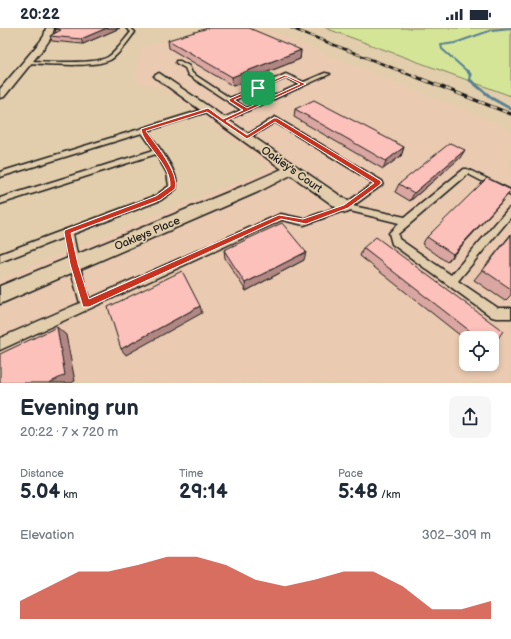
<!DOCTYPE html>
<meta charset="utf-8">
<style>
body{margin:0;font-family:"Balsamiq Sans",sans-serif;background:#f6f6f7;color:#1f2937;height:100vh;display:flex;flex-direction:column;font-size:15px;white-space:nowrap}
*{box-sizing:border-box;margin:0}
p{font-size:13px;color:#747a83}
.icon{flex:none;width:22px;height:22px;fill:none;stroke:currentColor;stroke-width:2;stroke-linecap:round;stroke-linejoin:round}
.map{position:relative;height:355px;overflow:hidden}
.drawer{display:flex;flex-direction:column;background:#fff;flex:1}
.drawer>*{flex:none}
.controls{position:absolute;left:459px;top:303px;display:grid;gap:8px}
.controls a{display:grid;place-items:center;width:40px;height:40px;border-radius:8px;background:#fff;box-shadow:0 2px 6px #0003;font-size:20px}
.pin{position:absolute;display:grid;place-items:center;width:34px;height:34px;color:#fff;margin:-17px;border-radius:8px;box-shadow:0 2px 6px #0006}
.round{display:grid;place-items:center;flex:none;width:42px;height:42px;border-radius:8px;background:#f6f6f7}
.headline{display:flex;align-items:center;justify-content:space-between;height:68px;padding:0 20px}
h1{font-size:22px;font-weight:700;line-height:30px}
.metrics{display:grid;grid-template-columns:repeat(3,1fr);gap:6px;height:68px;padding:4px 20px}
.metrics div{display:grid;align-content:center}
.metrics b{font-size:20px;font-weight:700}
.metrics small{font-size:11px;font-weight:400}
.metrics p{font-size:11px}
.chart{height:112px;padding:8px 20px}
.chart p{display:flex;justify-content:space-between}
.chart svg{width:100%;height:72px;margin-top:4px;fill:#c8321e;opacity:.7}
.status{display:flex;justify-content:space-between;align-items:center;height:28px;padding:0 20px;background:#fff;direction:ltr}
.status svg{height:11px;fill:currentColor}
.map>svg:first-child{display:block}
.built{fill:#eacab0;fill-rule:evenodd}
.green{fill:#d5e598;stroke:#78805a}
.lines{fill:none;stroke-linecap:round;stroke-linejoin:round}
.stream-far1{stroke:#598193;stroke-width:2}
.stream{stroke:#598193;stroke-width:3}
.service-casing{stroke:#1c1c1c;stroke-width:3}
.minor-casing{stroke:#1c1c1c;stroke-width:3}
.service{fill:#e2ceac;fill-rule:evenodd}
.minor{fill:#e2ceac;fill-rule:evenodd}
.rail-far1-casing{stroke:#1c1c1c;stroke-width:2.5}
.rail-casing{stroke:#1c1c1c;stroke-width:3}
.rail-far1{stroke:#e2ceac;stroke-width:1.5;stroke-dasharray:5;stroke-linecap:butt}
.rail{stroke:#e2ceac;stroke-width:2;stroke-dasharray:6;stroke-linecap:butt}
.wall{fill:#daa6a1;stroke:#1c1c1c}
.shaded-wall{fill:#b18783;stroke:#1c1c1c}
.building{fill:#fdc1bb;stroke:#1c1c1c}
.route{fill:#c8321e;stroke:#fff;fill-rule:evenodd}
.labels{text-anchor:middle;stroke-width:3.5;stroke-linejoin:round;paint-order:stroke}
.street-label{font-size:11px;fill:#1c1c1c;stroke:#e2ceac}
</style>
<div class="status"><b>20:22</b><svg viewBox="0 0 49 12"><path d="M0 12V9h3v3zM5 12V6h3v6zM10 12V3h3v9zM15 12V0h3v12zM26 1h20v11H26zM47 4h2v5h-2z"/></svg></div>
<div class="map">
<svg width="511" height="355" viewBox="0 0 511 355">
<rect width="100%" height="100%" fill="#e2ceac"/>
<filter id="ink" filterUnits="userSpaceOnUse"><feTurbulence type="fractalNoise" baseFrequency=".025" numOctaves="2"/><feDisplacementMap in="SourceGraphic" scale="8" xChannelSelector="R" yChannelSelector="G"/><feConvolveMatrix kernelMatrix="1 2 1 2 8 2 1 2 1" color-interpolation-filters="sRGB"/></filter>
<g filter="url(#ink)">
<path class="built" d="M212,0H265L511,101V355H0V250L263,143L267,137L161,59L144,57L134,50L142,19ZM466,310H492V336H466Z"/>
<path class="green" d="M325,0H511V68Z"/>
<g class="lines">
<path class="stream-far1" d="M468,44L442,21L441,17L455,15L492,2L511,0"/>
<path class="stream" d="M467,43L470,46V52L493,71L511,81"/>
<g class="service-casing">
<g id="service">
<path d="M126,0H130L135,4C129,12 118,28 110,32C94,40 47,36 28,35L26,34L28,33C45,33 95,37 108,29C117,23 124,12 131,4Z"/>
<path d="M176,33H180L189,38L192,45L230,70L286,46L304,54L325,45L330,46L223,94L221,93V91L241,82L188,47L185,40L176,35ZM286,50L300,56L246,80L234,72Z"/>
<path d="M208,80L211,82L210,83L147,103C156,116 181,145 176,161L161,172L73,206L79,236L89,271L278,187L281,186L304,191L343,177L374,155L275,94L249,110L247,111L244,109L275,89L382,153L383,155L382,157L353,178L405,189L464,141H467L511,162V168L468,146L398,206L399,211L451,247L508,181L511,180V189L458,253L498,280H511V290H496L492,289L392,216L389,205L399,195L346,182L304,197L282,192L0,322V310L80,275L69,236L65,209L0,234V226L155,168L169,158L167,145L156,126L0,176V170L154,122L142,105L0,149V144Z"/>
</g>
</g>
<g class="minor-casing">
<g id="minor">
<path d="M46,0H54L52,8L46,17L4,69L0,70V61L39,15L44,8Z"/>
<path d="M159,45L351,175L354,179L351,183L346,185L341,183L291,147L258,164L0,276V258L248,156L282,141L156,50L154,48Z"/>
</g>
</g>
<use href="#service" class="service"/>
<use href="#minor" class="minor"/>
<g class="rail-far1-casing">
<path id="rail-far1" d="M291,0L403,44"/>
</g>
<g class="rail-casing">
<path id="rail" d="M401,43L511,86"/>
</g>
<use href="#rail-far1" class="rail-far1"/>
<use href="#rail" class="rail"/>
</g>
<g class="wall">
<path d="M120,0L83,16L52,13L50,8L56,4L55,1Z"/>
<path d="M168,12L301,22L300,31L233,58L169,20Z"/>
<path d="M295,81L404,119L401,128L383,141L294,89Z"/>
<path d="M460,130L410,173L395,164L399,156Z"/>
<path d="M505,170L447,234L422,216L427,209Z"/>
<path d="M511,206V267L505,273L474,252Z"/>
<path d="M363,220L492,310H466V312L360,228Z"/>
<path d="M224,222L304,232L246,263L225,230Z"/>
</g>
<g class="shaded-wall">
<path d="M107,0H120L83,16L81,11Z"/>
<path d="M301,22L300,31L233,58L232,49Z"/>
<path d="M404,119L401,128L383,141L386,133Z"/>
<path d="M465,122L460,130L410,173L414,165Z"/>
<path d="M511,163L505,170L447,234L453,226Z"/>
<path d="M306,224L304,232L246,263L245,255Z"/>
<path d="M200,278L202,285L126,327L121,321Z"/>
<path d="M57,299L66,307L75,353L71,355H49Z"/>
</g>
<g class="building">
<path d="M58,0H107L81,11L50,8L61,2L55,1Z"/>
<path d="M208,0H249L301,22L232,49L168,12Z"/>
<path d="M314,72L404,119L386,133L295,81Z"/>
<path d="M450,115L465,122L414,165L399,156Z"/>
<path d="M487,150L511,162V163L453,226L427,209Z"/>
<path d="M282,195L306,224L245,255L224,222Z"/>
<path d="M511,207V261L483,242Z"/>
<path d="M376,209L503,303L492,319V310H479L363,220Z"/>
<path d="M182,243L200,278L121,321L108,279Z"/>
<path d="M57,299L65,347L49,355H0V326Z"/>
</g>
</g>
<path class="route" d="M285,47L306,56L226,93L247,107L274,90H277L381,153V156L348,180L306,196L281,191L89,279H83L70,236L64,204L65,202L156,168L170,158C171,136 143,117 141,101L208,80L223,91L243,82L229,73V71ZM286,49L300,56L247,80L234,72ZM207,84L247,111L275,94L374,155L344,177L303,191L279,187L89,271L78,236L71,205L160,172L175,161C180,145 155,116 146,103Z"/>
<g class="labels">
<g class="street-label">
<text transform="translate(292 141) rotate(35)" y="4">Oakley's Court</text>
<text transform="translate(147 205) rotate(-23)" y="4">Oakleys Place</text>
</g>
</g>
</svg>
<div class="controls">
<a><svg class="icon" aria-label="locate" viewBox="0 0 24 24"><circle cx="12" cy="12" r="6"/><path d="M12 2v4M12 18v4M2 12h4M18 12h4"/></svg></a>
</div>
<div class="pin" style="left:258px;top:60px;background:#1e9e55"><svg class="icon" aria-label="arrive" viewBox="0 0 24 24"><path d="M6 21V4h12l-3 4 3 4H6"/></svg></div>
</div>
<section class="drawer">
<div class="headline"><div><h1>Evening run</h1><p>20:22 · 7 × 720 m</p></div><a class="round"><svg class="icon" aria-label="share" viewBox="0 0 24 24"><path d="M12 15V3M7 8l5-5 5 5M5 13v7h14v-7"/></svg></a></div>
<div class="metrics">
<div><p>Distance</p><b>5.04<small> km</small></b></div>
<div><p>Time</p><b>29:14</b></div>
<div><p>Pace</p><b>5:48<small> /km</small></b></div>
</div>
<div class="chart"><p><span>Elevation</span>302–309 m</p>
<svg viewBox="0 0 160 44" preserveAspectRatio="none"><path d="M0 44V33L10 24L20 15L30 15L40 11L50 6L60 6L70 11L80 20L90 24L100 20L110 15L120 15L130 24L140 38L150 38L160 33V44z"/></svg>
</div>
</section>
